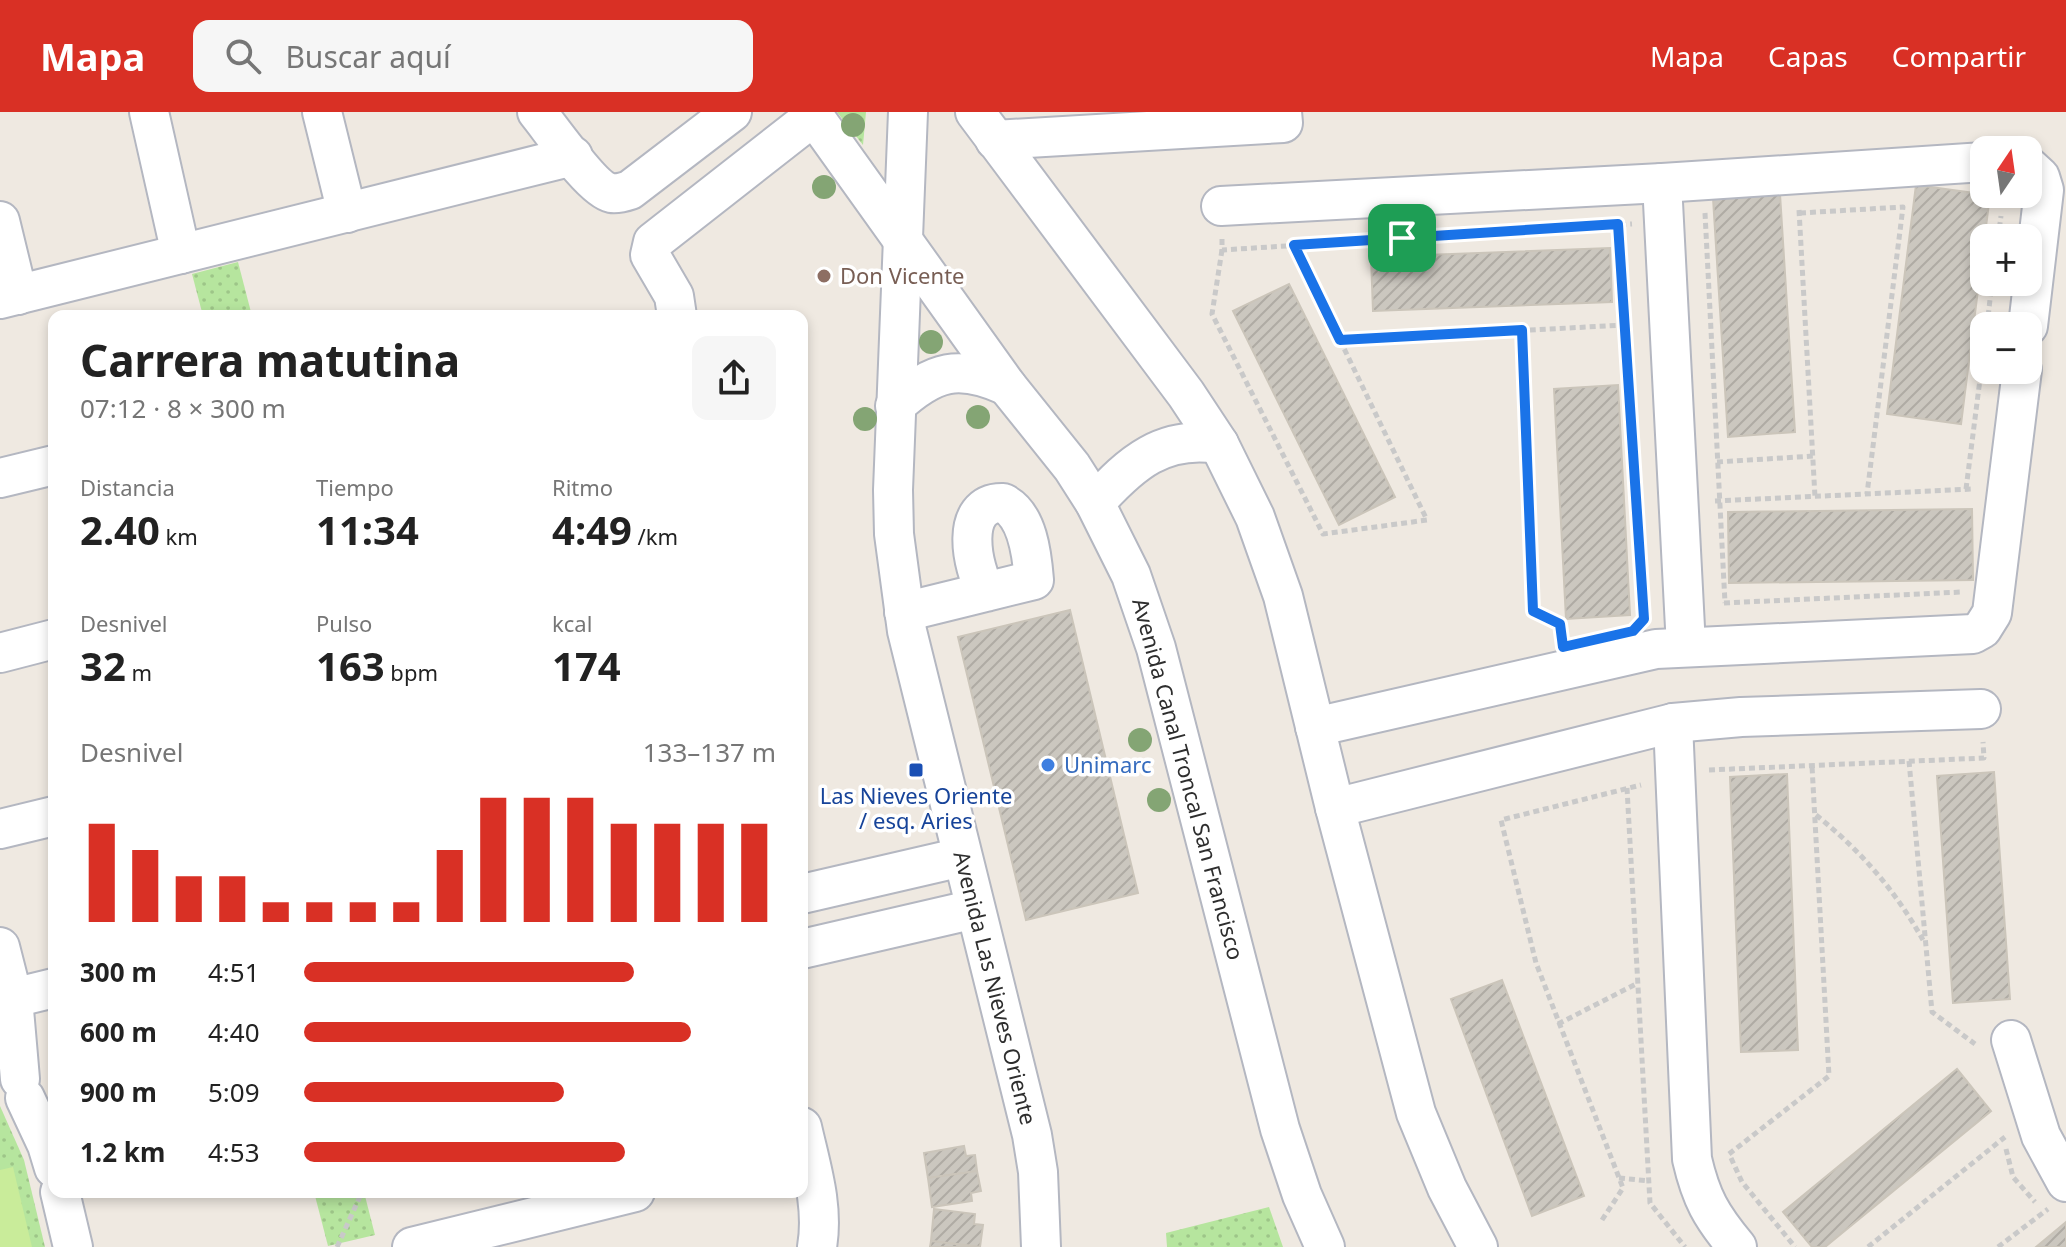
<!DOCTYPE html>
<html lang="es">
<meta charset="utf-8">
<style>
body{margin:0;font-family:"Noto Sans",sans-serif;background:#f6f6f6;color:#222;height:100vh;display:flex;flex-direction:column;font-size:30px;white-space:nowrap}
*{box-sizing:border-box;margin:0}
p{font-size:26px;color:#767676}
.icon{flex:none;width:44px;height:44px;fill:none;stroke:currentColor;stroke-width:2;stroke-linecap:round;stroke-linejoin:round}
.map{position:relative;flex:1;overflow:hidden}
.panel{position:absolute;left:48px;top:198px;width:760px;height:888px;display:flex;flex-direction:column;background:#fff;border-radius:16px;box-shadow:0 4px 12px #0003}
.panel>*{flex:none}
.needle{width:52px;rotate:13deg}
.controls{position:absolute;left:1970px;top:24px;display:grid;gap:16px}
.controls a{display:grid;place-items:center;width:72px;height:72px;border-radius:16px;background:#fff;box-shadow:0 4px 12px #0003;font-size:40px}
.pin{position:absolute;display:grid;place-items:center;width:68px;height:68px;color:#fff;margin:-34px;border-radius:16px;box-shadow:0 4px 12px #0006}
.round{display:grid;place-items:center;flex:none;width:84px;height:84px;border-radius:16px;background:#f6f6f6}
.head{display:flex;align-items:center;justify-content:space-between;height:136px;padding:0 32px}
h1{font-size:44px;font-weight:700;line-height:60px}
.figures{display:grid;grid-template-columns:repeat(3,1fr);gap:12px;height:136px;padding:8px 32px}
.figures div{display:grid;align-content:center}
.figures b{font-size:40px;font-weight:700}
.figures small{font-size:22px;font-weight:400}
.figures p{font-size:22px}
.chart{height:224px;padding:16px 32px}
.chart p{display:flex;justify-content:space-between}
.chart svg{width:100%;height:144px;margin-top:8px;stroke:#d93025;stroke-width:6}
ul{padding:0 32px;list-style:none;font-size:26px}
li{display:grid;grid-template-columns:128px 96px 1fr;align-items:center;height:60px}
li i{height:20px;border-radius:10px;background:#d93025}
header{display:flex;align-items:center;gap:48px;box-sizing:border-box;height:112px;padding:0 40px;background:#d93025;color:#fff}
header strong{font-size:38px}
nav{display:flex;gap:44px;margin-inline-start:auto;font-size:28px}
.search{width:560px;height:72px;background:#f6f6f6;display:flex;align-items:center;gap:20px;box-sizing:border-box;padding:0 28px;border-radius:16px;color:#767676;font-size:30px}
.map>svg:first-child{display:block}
.park{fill:url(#park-dots)}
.pitch{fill:#c9ec9a}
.building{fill:url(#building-hatch);stroke:#cbc5ba;stroke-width:2}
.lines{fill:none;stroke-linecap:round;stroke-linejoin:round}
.minor-casing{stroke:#b4b7c1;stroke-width:42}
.path{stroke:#c9c9c9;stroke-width:5;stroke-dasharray:6 4;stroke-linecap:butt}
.minor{stroke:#fff;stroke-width:38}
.tree{fill:#84a574}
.route-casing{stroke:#fff;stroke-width:16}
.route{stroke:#1a73e8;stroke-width:10}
.education-dot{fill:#8d6e63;stroke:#fff;stroke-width:3}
.shop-dot{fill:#3f7fe0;stroke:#fff;stroke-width:3}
.transit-dot{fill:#1a4fb4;stroke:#fff;stroke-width:3}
.labels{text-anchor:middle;stroke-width:7;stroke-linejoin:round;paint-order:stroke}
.education-label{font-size:22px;fill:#785e54;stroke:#fff;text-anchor:start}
.shop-label{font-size:22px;fill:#366cbe;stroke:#fff;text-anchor:start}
.street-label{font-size:22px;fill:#2e2e2e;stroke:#fff}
.transit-label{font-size:22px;fill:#164399;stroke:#fff}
</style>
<header>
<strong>Mapa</strong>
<div class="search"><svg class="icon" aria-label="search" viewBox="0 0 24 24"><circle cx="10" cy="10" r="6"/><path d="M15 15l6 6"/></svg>Buscar aquí</div>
<nav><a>Mapa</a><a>Capas</a><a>Compartir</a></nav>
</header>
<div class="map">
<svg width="2066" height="1135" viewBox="0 0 2066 1135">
<defs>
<pattern id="park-dots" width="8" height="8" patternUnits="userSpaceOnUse" patternTransform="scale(2)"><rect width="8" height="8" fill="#b6e59e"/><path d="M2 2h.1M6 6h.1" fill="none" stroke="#9dc588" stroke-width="1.8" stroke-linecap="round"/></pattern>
<pattern id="building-hatch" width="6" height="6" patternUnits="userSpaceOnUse" patternTransform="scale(2)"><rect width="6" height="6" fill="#cbc7bf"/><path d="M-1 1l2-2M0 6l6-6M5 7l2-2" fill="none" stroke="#afaba4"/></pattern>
</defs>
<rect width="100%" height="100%" fill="#efe9e1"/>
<g class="park">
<path d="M837,0H866L863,33Z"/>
<path d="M238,150L252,204H203L192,162Z"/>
<path d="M0,994L24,1048L45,1135H0Z"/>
<path d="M314,1080H364L375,1123L328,1134Z"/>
<path d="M1269,1095L1283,1135H1167L1166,1121Z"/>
</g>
<path class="pitch" d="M13,1055L32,1135H0V1058Z"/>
<g class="building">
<path d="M1916,73L1990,83L1961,312L1887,302Z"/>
<path d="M1780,82L1795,320L1728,325L1713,86Z"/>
<path d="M1610,136L1612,190L1373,199L1371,145Z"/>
<path d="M1289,172L1395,385L1339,413L1233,199Z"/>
<path d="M1618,273L1630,503L1566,507L1554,277Z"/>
<path d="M1972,397L1973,468L1729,471L1728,400Z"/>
<path d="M1070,498L1138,781L1026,808L958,525Z"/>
<path d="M1994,660L2010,887L1953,891L1937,664Z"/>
<path d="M1787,662L1798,938L1741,940L1730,665Z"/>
<path d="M1502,868L1584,1084L1532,1104L1451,887Z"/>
<path d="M1957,957L1991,999L1825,1135H1812L1783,1100Z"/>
<path d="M964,1034L966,1044L975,1043L977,1059L928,1066L924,1041Z"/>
<path d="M977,1059L981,1079L971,1081L972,1089L932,1095L928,1066Z"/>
<path d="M934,1097L975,1102L974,1112L983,1113L980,1135L931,1129Z"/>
<path d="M2066,1110V1135H2036Z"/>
<path d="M931,1129L980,1135H930Z"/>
</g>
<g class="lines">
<g class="minor-casing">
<g id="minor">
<path d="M149,0L181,142"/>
<path d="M322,0L347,101"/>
<path d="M537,0C551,17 592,77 611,81C617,82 624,80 630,78L732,0"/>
<path d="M811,0L1007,274L1072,355L1095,391L1131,463L1156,536L1280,1017L1302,1083L1325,1135"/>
<path d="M908,0L893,378L894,422L907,519L1032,1023L1038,1060L1041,1135"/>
<path d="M975,0L1186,282L1219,332L1255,405L1283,484L1335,696L1416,1001L1447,1076L1478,1135"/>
<path d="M995,28L1283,11L1282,0"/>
<path d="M1662,71L1686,535"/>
<path d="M1221,94L1662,71L1984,50"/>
<path d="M0,109L18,183"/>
<path d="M0,187L573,44"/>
<path d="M677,204L674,184L650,143L653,130L814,4"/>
<path d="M2028,214L2044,78L2040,65L2028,54"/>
<path d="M895,294C934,258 959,252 1007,274"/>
<path d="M0,366L54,353"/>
<path d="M1095,391C1131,351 1163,323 1219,332"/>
<path d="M904,500C947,489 991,479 1034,468C1032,443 1028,403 1003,391C958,390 972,456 986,480"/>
<path d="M0,541L54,527"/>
<path d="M1673,611L1692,1047C1701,1086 1711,1104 1737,1135"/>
<path d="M1315,615L1656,537L1973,522L1982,517L1992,501L2022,258"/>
<path d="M1335,696L1673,611L1741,605L1981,597"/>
<path d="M0,717L54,704"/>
<path d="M802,782L962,745"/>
<path d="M0,835L13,886L20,967"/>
<path d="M802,837L975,797"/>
<path d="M13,886L54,876"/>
<path d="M2011,928L2041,1024L2066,1070"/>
<path d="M25,986L47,1033L54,1056"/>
<path d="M802,1015C811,1055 824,1094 817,1135"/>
<path d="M60,1080L73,1135"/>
<path d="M412,1135L635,1080"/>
</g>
</g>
<g class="path">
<path d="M1799,98L1815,385"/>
<path d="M1705,101L1725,491"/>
<path d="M1800,101L1903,95L1867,382"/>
<path d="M1618,106L1643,507"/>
<path d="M1998,126L2001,104"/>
<path d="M1222,127V138L1632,112"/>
<path d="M1222,138L1212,202L1323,422L1427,408L1294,133"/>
<path d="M1987,214L1992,170"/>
<path d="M1522,218L1533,499L1560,512L1562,525"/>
<path d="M1340,228L1625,213"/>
<path d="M1717,350L1813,344"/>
<path d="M1966,377L1984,236"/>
<path d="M1715,389L1973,377"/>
<path d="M1724,491L1962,480"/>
<path d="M1909,649L1932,900L1975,932"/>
<path d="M1709,658L1984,646L1983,630"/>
<path d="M1627,676L1650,1091L1685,1135"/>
<path d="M1816,703C1861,739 1895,778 1923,828"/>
<path d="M1558,912L1638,871"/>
<path d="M2006,1037L2013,1065L2035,1090"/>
<path d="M1729,1042L1829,964L1812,654"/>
<path d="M1731,1046L1742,1070L1795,1135"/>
<path d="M1619,1066L1649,1069"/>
<path d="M1602,1108L1623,1076L1536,851L1501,708L1641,673"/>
<path d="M337,1135L362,1080"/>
<path d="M1868,1135L2005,1025"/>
<path d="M1998,1135L2048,1097"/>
</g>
<use href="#minor" class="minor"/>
</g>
<g class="tree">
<circle cx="853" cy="13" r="12"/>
<circle cx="824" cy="75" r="12"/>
<circle cx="931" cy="230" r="12"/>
<circle cx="978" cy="305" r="12"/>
<circle cx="865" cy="307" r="12"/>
<circle cx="1140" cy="628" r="12"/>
<circle cx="1159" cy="688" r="12"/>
</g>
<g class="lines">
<g class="route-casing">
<path id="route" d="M1618,112L1644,507L1633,519L1563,535L1560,512L1533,499L1522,218L1340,228L1294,133Z"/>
</g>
<use href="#route" class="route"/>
</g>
<circle class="education-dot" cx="824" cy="164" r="8"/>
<circle class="shop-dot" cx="1048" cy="653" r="8"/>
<rect class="transit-dot" x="908" y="650" width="16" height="16" rx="4"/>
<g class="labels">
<g class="education-label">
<text x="840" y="172">Don Vicente</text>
</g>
<g class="shop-label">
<text x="1064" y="661">Unimarc</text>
</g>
<g class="street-label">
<text transform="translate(1188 667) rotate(75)" y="8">Avenida Canal Troncal San Francisco</text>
<text transform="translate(995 876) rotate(76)" y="8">Avenida Las Nieves Oriente</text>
</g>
<g class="transit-label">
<text x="916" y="692">Las Nieves Oriente<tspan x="916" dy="25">/ esq. Aries</tspan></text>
</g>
</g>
</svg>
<div class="controls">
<a><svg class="needle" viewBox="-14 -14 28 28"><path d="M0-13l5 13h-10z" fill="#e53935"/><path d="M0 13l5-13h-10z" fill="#767676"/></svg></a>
<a>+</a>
<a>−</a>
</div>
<div class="pin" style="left:1402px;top:126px;background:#1e9e55"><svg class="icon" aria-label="arrive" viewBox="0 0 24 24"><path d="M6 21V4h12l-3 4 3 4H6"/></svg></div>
<section class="panel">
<div class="head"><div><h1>Carrera matutina</h1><p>07:12 · 8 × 300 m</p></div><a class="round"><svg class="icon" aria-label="share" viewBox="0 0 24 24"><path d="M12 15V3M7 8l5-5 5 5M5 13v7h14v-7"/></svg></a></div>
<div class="figures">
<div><p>Distancia</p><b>2.40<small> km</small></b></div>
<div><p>Tiempo</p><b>11:34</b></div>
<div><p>Ritmo</p><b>4:49<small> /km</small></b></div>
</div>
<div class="figures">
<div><p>Desnivel</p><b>32<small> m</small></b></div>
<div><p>Pulso</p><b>163<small> bpm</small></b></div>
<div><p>kcal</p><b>174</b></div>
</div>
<div class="chart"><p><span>Desnivel</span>133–137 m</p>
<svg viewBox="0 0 160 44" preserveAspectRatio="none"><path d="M5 44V14M15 44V22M25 44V30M35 44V30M45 44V38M55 44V38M65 44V38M75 44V38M85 44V22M95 44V6M105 44V6M115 44V6M125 44V14M135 44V14M145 44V14M155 44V14"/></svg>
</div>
<ul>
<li><b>300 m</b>4:51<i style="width:70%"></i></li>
<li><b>600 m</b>4:40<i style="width:82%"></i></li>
<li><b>900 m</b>5:09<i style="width:55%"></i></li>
<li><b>1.2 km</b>4:53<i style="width:68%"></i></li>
</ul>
</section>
</div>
